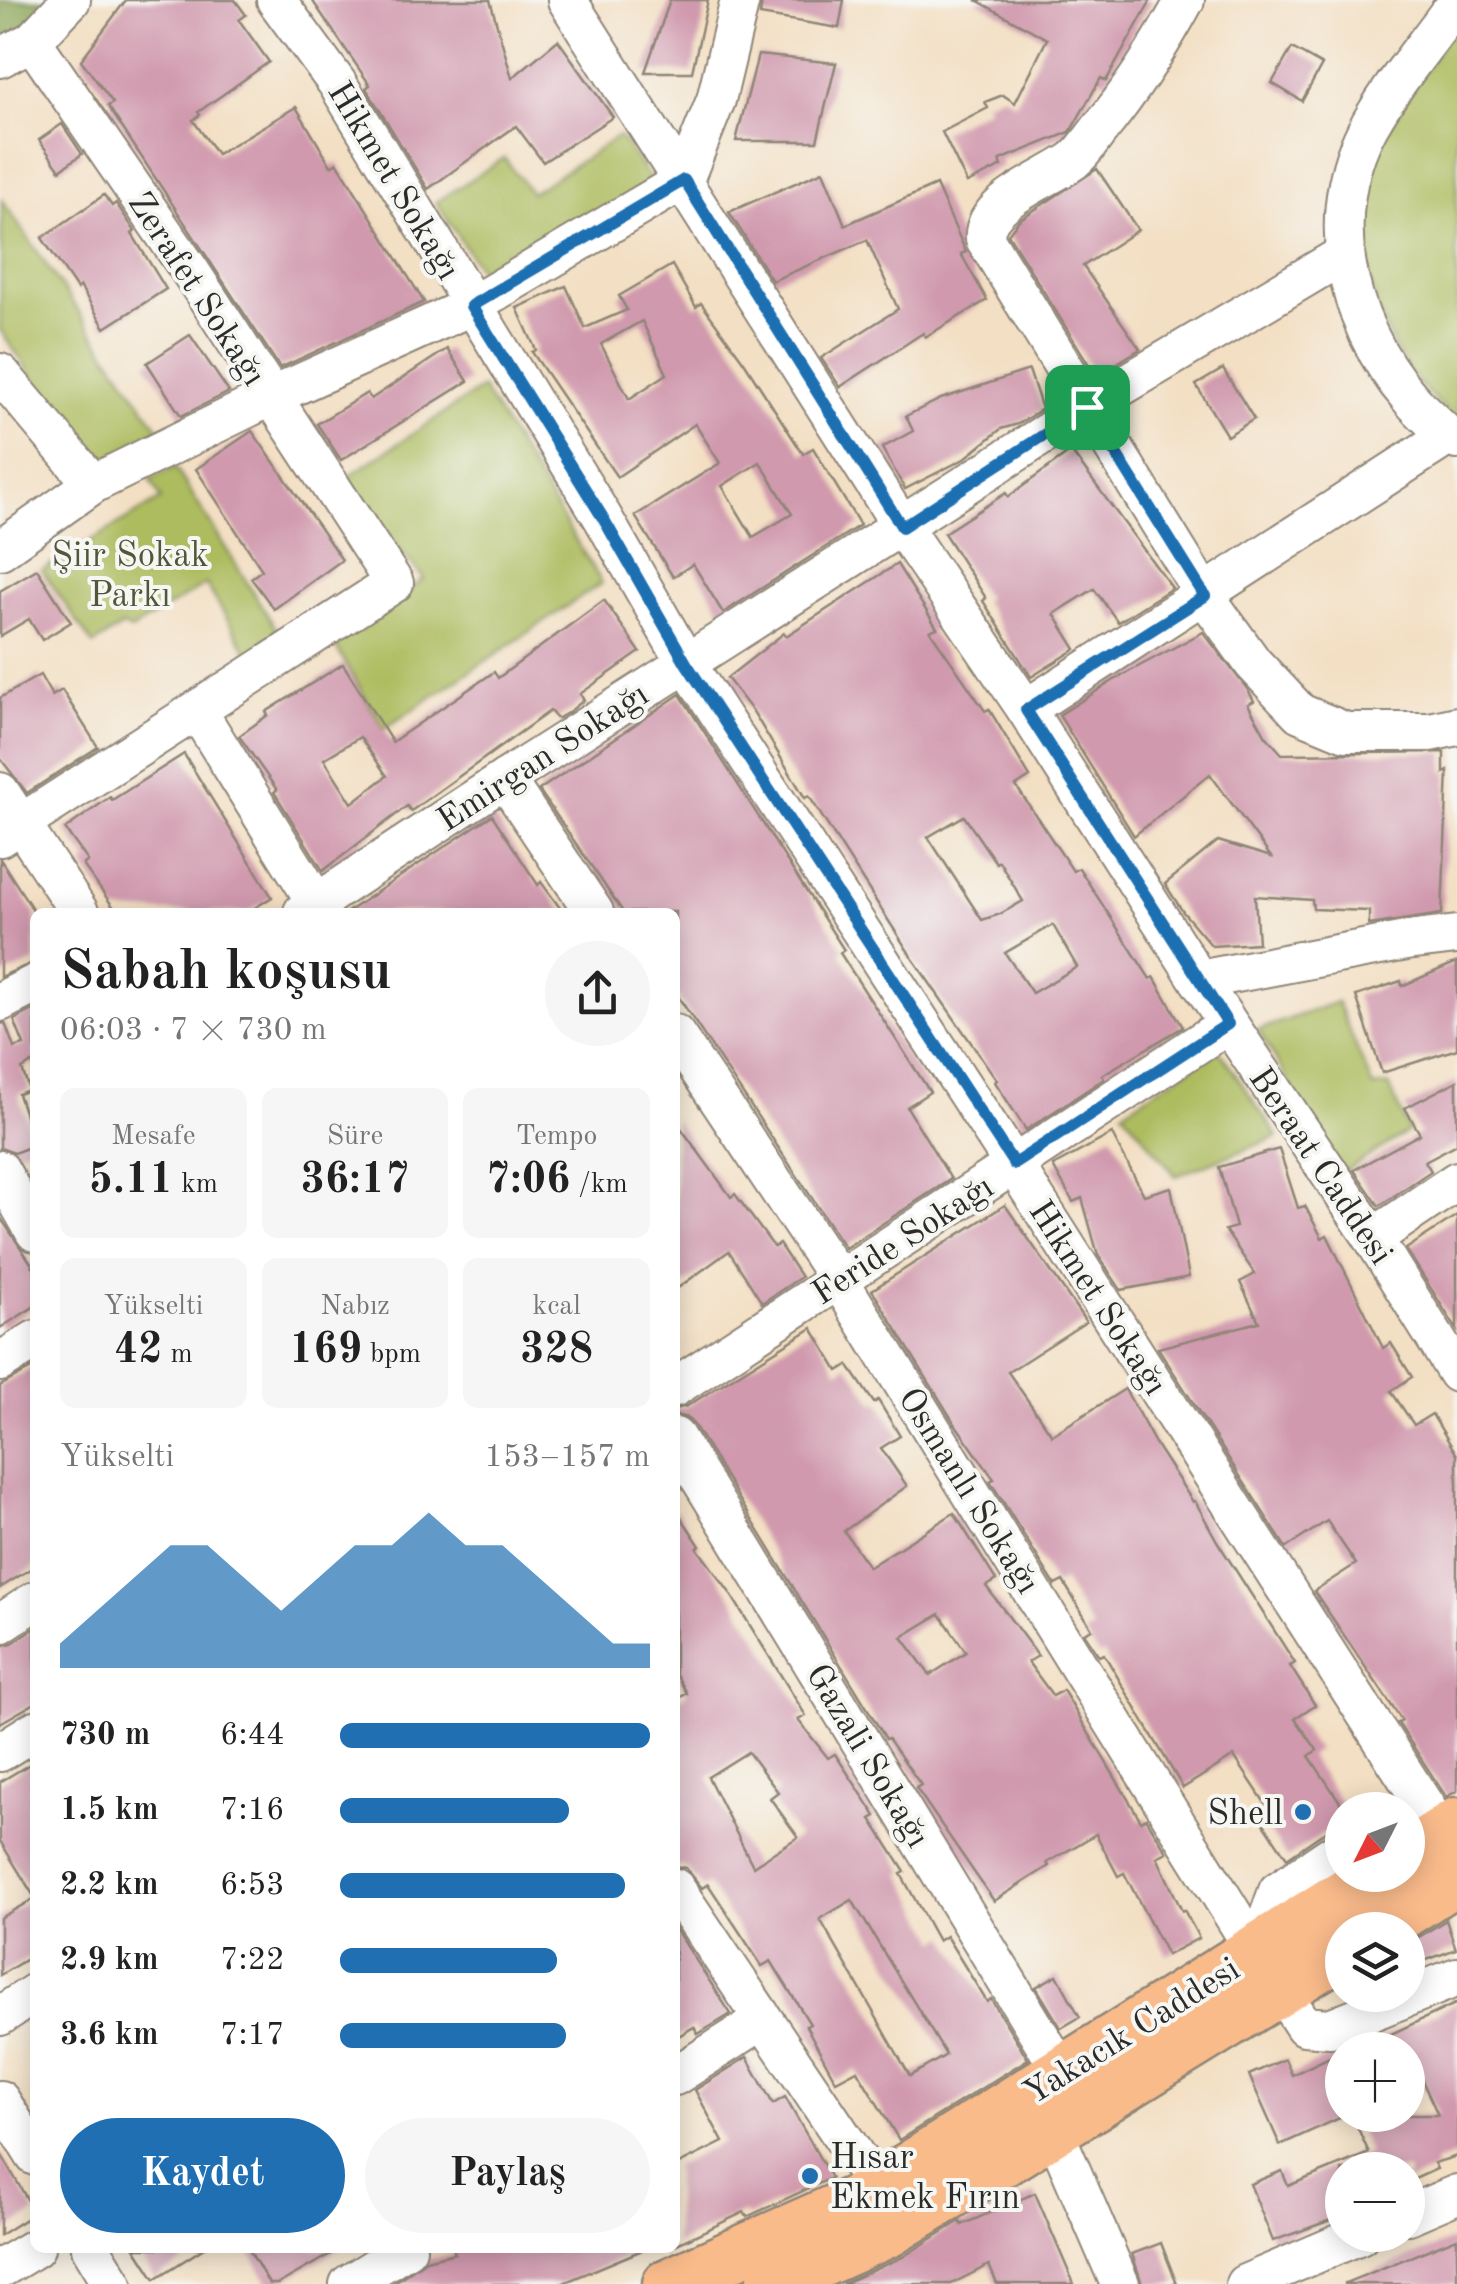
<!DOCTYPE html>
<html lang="tr">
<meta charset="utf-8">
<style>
body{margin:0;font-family:"Old Standard TT",serif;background:#f6f6f6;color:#222;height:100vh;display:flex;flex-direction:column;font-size:38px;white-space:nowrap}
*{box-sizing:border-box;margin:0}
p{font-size:32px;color:#767676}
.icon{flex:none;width:55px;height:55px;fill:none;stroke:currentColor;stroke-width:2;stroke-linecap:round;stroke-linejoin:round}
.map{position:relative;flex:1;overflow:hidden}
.drawer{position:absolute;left:30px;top:908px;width:650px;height:1345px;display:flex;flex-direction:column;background:#fff;border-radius:15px;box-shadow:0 5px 25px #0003}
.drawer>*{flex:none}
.needle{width:65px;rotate:228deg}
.tools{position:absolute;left:1325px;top:1792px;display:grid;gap:20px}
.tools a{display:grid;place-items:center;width:100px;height:100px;border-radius:50%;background:#fff;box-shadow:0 5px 25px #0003;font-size:50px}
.pin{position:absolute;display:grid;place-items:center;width:85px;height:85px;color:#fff;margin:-42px;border-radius:20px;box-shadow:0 5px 15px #0006}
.round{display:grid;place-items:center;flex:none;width:105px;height:105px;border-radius:52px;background:#f6f6f6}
.headline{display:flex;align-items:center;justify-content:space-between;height:170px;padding:0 30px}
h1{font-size:55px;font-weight:700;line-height:75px}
.figures{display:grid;grid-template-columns:repeat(3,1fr);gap:15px;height:170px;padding:10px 30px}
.figures div{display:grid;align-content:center;border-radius:15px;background:#f6f6f6;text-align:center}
.figures b{font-size:42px;font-weight:700}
.figures small{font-size:28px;font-weight:400}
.figures p{font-size:28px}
.chart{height:280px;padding:20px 30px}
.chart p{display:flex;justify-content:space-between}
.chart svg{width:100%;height:180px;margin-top:10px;fill:#1f6fb2;opacity:.7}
.cta{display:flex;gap:20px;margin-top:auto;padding:20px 30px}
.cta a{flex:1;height:115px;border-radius:60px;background:#1f6fb2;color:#fff;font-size:40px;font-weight:700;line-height:115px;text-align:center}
.cta a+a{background:#f6f6f6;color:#222}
ul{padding:0 30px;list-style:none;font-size:32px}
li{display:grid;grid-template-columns:160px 120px 1fr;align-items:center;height:75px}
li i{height:25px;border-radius:12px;background:#1f6fb2}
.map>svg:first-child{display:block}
.green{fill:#adbc5e;stroke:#6c7444;stroke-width:2.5}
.forest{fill:#8aa455;stroke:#5a6840;stroke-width:2.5}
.building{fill:#d099ad;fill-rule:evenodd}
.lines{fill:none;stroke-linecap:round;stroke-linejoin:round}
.minor-casing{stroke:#8f8577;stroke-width:42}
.major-casing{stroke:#8f8577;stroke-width:55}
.minor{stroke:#fff;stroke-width:38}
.major{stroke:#fabb8b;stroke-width:50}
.route-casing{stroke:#fff;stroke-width:20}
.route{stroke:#1f6fb2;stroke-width:12}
.poi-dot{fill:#1f6fb2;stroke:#f6f6f2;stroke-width:4}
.labels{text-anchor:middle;stroke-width:8;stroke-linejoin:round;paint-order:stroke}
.street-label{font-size:35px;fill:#2b2b2b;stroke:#f6f6f2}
.park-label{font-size:35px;fill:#52563a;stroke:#f6f6f2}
.poi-label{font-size:35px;fill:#2b2b2b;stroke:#f6f6f2;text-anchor:end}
</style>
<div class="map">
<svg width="1457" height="2284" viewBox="0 0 1457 2284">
<rect width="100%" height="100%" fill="#f6f6f2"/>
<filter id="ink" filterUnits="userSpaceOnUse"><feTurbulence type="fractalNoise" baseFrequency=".01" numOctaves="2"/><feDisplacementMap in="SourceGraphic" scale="20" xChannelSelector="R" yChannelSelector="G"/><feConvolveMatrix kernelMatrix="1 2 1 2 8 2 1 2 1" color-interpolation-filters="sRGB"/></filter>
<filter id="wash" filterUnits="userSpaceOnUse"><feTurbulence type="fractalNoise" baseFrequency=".0048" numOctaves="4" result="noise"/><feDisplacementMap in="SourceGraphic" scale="40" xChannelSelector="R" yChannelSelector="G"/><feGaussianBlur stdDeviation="2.25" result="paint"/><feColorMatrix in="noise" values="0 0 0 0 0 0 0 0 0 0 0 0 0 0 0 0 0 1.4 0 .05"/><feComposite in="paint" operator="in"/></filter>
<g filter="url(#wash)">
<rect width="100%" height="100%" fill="#f3dfc3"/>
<g class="green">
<path d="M1457,22V422C1440,404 1418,386 1405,366C1375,318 1355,246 1364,189C1372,142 1430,63 1457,22Z"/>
<path d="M619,136L653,182L487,282L436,202L504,158L531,193Z"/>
<path d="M2,200L159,429L98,468L0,330Z"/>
<path d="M482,388L602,583L384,729L333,642L424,579L343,480Z"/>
<path d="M175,467L283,640L253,661L206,584L131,630L123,626L93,645L42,570L161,499L150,479Z"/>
<path d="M1337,1002L1373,1087L1389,1085L1409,1131L1342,1173L1258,1030Z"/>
<path d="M1219,1050L1278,1137L1176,1176L1123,1111Z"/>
</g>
<path class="forest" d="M0,0H54L30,25L0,39Z"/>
<g id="blocks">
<g class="building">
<path d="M126,0H235L246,15L239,20L269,62L198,112L200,115L193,120L217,154L296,107L331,166L337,162L424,302L280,368L108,106L113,103L81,60Z"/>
<path d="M312,0H490L512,78L558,40L613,117L543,162L516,126L428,189L366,88L370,85Z"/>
<path d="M670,0H708L692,72H645Z"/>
<path d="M762,0H844L839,28L760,15Z"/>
<path d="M976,0H1151L1106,81L1101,78L1070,132L1000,160L1002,166L967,183L942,132L988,108L985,102L1003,95L1015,103L1047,39Z"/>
<path d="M1292,48L1322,65L1302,101L1272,83Z"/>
<path d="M758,55L836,63L817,141H736Z"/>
<path d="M62,124L82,154L60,170L39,140Z"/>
<path d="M1097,169L1138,230L1083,266L1140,349L1096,376L1008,234L1019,220Z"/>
<path d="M823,171L845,225L936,185L966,252L961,254L987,300L925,337L923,333L840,387L821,358L898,309L867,240L772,281L729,212Z"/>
<path d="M104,195L112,206L116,203L135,231L132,234L166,289L105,328L80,286L77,289L42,238Z"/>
<path d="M672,265L696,307L701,303L744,362L803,454L813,448L860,525L723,613L693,564L673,577L635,516L720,463L695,424L617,477L532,352L536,350L517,308L566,286L585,328L627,310L619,296ZM642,321L667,374L629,399L601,344ZM760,462L792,514L753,537L722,486Z"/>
<path d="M190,335L229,392L181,416L147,363Z"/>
<path d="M447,349L468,381L341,460L317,424L367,393L371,399Z"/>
<path d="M1223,369L1254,419L1227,436L1196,385Z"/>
<path d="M1029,370L1042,409L1018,424L1001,429L964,459L905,489L882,448L913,431L906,416L941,399Z"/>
<path d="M252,431L342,560L274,609L251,578L262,570L196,469Z"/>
<path d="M1071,451L1172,588L1118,622L1094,589L1054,614L1076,649L1031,677L983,601L986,598L944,533L1006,493L1008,497Z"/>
<path d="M897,564L937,628L930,631L985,711L989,709L1030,777L1016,786L1073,871L1079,868L1150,979L1154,977L1183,1027L1102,1075L1104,1079L1026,1130L995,1082L997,1080L913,959L809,796L805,798L754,713L727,678L784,633L786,636ZM964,816L996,863L999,861L1023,901L1000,914L982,920L928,837ZM1053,925L1077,967L1032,993L1005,953Z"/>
<path d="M37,569L71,622L42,640L29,619L0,636V591Z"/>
<path d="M604,600L640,652L580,694L584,700L569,712L557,719L550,711L411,811L407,806L323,871L274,792L277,790L239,736L268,715L266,712L343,664L392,742L494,672L498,678ZM360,737L387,776L352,803L324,759Z"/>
<path d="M1203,632L1248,690L1254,701L1248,704L1266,736L1282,754L1444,752V773L1448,771L1442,914L1369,925V911L1313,909L1312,900L1255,896L1258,943L1212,946L1183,912L1165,884L1218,841L1271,857L1210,774L1134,836L1059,715L1119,677Z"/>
<path d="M40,675L52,696L62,690L98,747L27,793L0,758V698Z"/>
<path d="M680,694L844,950L840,953L930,1092L907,1107L951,1179L845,1248L675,992V912H623L539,790Z"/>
<path d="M184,754L272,897L248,912H117L83,865L88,861L65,829L110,797L112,800Z"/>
<path d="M492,815L538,885L541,882L563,912H347Z"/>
<path d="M0,859L35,913V962L0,977Z"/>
<path d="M1457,962V1049L1382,1073L1356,996L1401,981L1402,986Z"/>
<path d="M35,1009V1069L32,1063L22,1069L29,1090L18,1094L35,1145L14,1153L0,1148V1024L5,1023L14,1048L24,1045L14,1020Z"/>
<path d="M1457,1081V1144L1425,1161L1431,1171L1379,1206L1354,1170L1420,1134L1405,1108Z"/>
<path d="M675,1120L731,1197L735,1194L774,1247L779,1244L801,1277L762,1303L729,1251L675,1290Z"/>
<path d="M1112,1134L1144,1195L1171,1187L1189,1277L1121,1290L1098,1255L1082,1198L1073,1202L1053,1166Z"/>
<path d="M1279,1149L1298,1208L1305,1206L1322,1238L1327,1235L1383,1348L1391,1343L1412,1377L1391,1391L1414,1425L1432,1414L1457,1455V1791L1446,1797L1398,1723L1402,1721L1314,1591L1356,1564L1327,1521L1286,1548L1158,1348L1259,1322L1240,1282L1255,1274L1225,1230L1236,1227L1219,1167Z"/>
<path d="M1005,1205L1086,1322L1008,1372L1052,1435L1125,1389L1156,1445L1193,1502L1195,1501L1217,1541L1295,1663L1290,1666L1315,1705L1295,1718L1317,1750L1309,1756L1342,1805V1826L1329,1829L1287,1858L1257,1813L1267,1806L1234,1756L1183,1788L1104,1654L1099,1656L1084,1633L1092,1629L1063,1581L1055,1585L990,1481L994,1479L953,1421L872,1290Z"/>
<path d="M1457,1215V1330L1406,1249Z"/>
<path d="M0,1217L35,1269V1306L0,1328Z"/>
<path d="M812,1328L838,1371L848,1365L874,1403L878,1400L900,1436L881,1448L907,1486L844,1531L869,1567L954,1513L996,1580L986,1586L1038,1656L1028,1662L1053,1696L1063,1690L1141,1821L1146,1818L1167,1852L1157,1857L1182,1911L1184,1910L1199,1938L1167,1955L1124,1873L1118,1876L1096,1834L1047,1863L1049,1866L994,1901L916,1788L921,1785L888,1738L886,1739L694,1425L687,1418L675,1415V1409L687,1406ZM940,1614L966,1652L930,1675L902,1637Z"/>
<path d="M35,1367V1566L0,1588V1386Z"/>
<path d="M675,1508L700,1546L697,1548L730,1593L806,1716L798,1720L828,1758L835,1754L876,1816L871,1819L905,1872L901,1874L938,1941L946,1936L987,2002L991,1999L1028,2059L899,2140L857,2070L836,2081L806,2026L810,2024L771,1961L762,1966L708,1884L702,1888L686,1868L675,1866V1701L687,1693L675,1673ZM748,1752L778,1792L770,1798L798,1837L753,1866L708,1777ZM852,1900L946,2055L910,2076L820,1919Z"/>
<path d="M35,1628V1703L0,1723V1646L12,1643Z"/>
<path d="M35,1761V1954L0,1975V1918L35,1898L0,1841V1782Z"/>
<path d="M1446,1920L1456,1949L1408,1967V1944Z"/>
<path d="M675,1928L731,2014L698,2034L694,2027L675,2038Z"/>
<path d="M1057,1975L1080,2017L1061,2028L1036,1987Z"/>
<path d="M1457,2003V2156L1434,2163L1437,2169L1408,2182V2170H1342V2216L1273,2241L1250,2184L1282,2171L1288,2186L1369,2153L1352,2115H1438L1408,2050H1357Z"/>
<path d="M1342,2051V2117L1280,2145L1249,2075L1285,2059L1292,2075Z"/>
<path d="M747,2057L773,2104L785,2097L831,2178L747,2217L744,2212L675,2245V2166L723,2142L695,2090Z"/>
<path d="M0,2152L35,2213L0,2235Z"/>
<path d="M1035,2193L1074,2284H997L989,2265L951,2284H842L903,2257L960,2221L962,2225Z"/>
<path d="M1457,2238V2284H1345V2283Z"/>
<path d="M1161,2243L1177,2284H1142L1132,2254Z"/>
<path d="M135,2248H204L155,2279Z"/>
<path d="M248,2248H341L278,2284H269Z"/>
<path d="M453,2248H647L561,2284H392L426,2260L455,2253Z"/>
</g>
</g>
</g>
<g filter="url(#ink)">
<use href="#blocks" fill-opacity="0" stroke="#8f8577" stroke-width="2.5"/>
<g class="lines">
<g class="minor-casing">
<g id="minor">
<path d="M276,0L337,83L603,518L686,663L1014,1165L1455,1853"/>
<path d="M567,0L902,527L1026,709L1199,980L1373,1238L1457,1373"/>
<path d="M1185,0C1160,46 1132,90 1099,130C1091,140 1084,152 1074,160C1049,179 981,202 985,239L1205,596L1253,663L1300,713L1346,732H1430L1457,726"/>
<path d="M1457,10L1448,14C1424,47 1397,79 1376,114C1319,205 1342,320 1410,398C1422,412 1436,424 1448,436L1457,440"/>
<path d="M0,58L32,41"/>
<path d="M0,373L93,484"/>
<path d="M0,550L93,484L270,397L471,306L684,180L716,100L740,0"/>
<path d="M1026,709L1448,436"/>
<path d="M198,712L322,912"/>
<path d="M505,779L594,912"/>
<path d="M0,792L79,912"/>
<path d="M0,837L394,583L188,268L32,41L71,0"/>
<path d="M303,912L505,779L1087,407L1343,255"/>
<path d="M1199,980L1406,941L1457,935"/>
<path d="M0,1002L35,984"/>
<path d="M675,1034L839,1280L1256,1952"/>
<path d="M0,1170L35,1232"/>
<path d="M1373,1238L1457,1181"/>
<path d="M0,1362L35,1340"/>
<path d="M675,1387L1228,1024"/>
<path d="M675,1437L1062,2072"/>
<path d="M0,1624L35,1601"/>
<path d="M0,1752L35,1730"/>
<path d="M675,1888L891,2209"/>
<path d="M1256,1952L1278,1891L1342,1848"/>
<path d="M1282,1992L1304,2026L1330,2028L1457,1977"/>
<path d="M0,2016L35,1993"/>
<path d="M675,2076L763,2020"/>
<path d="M0,2100L35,2156"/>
<path d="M1054,2131L1120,2284"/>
<path d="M1408,2215L1457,2194"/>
<path d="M91,2248L113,2284"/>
<path d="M0,2269L35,2248"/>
<path d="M349,2284L407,2248"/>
<path d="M1245,2284L1360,2235"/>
</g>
</g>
<g class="major-casing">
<g id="major">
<path d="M1408,1854L1457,1823"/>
<path d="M1377,1930L1457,1878"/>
<path d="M668,2284L859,2199L1375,1875"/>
<path d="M772,2284L888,2232L1342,1952"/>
</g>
</g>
<use href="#minor" class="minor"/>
<use href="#major" class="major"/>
</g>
</g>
<g class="lines" filter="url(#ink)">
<g class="route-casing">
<path id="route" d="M684,180L902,527L1087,407L1205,596L1026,710L1228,1024L1014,1164L686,663L603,518L471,306Z"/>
</g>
<use href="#route" class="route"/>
</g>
<g class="poi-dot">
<circle cx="1303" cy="1812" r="10"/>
<circle cx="810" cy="2176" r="10"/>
</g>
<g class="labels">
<g class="street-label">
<text transform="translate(395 180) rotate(59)" y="12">Hikmet Sokağı</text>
<text transform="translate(198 288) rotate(57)" y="12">Zerafet Sokağı</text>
<text transform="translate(542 756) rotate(-33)" y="12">Emirgan Sokağı</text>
<text transform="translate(1322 1165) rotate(56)" y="12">Beraat Caddesi</text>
<text transform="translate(902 1239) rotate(-33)" y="12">Feride Sokağı</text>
<text transform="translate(1099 1297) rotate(57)" y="12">Hikmet Sokağı</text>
<text transform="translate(970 1490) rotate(58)" y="12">Osmanlı Sokağı</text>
<text transform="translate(869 1755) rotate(59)" y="12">Gazali Sokağı</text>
<text transform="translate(1131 2030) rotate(-32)" y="12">Yakacık Caddesi</text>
</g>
<g class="park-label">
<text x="130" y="566">Şiir Sokak<tspan x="130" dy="40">Parkı</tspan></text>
</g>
<g class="poi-label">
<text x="1283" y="1824">Shell</text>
<text x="830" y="2168" text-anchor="start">Hısar<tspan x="830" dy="40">Ekmek Fırın</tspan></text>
</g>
</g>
</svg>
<div class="tools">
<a><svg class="needle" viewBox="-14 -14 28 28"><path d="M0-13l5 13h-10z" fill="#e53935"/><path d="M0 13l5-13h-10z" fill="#767676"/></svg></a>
<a><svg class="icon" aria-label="layers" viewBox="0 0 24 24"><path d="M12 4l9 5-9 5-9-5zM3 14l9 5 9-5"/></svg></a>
<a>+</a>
<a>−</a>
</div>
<div class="pin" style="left:1087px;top:407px;background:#1e9e55"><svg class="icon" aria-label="arrive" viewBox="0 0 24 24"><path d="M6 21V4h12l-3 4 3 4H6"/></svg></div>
<section class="drawer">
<div class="headline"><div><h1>Sabah koşusu</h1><p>06:03 · 7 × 730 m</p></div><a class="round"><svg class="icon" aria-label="share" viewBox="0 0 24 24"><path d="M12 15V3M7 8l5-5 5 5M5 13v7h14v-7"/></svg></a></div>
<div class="figures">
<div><p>Mesafe</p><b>5.11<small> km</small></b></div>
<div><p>Süre</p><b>36:17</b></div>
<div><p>Tempo</p><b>7:06<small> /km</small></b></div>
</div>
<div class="figures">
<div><p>Yükselti</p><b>42<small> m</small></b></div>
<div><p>Nabız</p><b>169<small> bpm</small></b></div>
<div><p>kcal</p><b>328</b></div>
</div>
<div class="chart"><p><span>Yükselti</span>153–157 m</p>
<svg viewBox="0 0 160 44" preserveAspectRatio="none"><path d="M0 44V38L10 30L20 22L30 14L40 14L50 22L60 30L70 22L80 14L90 14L100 6L110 14L120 14L130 22L140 30L150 38L160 38V44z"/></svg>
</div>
<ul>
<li><b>730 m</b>6:44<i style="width:100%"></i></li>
<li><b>1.5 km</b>7:16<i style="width:74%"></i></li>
<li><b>2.2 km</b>6:53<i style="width:92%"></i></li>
<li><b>2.9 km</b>7:22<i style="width:70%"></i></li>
<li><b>3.6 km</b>7:17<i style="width:73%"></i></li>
</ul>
<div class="cta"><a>Kaydet</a><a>Paylaş</a></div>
</section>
</div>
